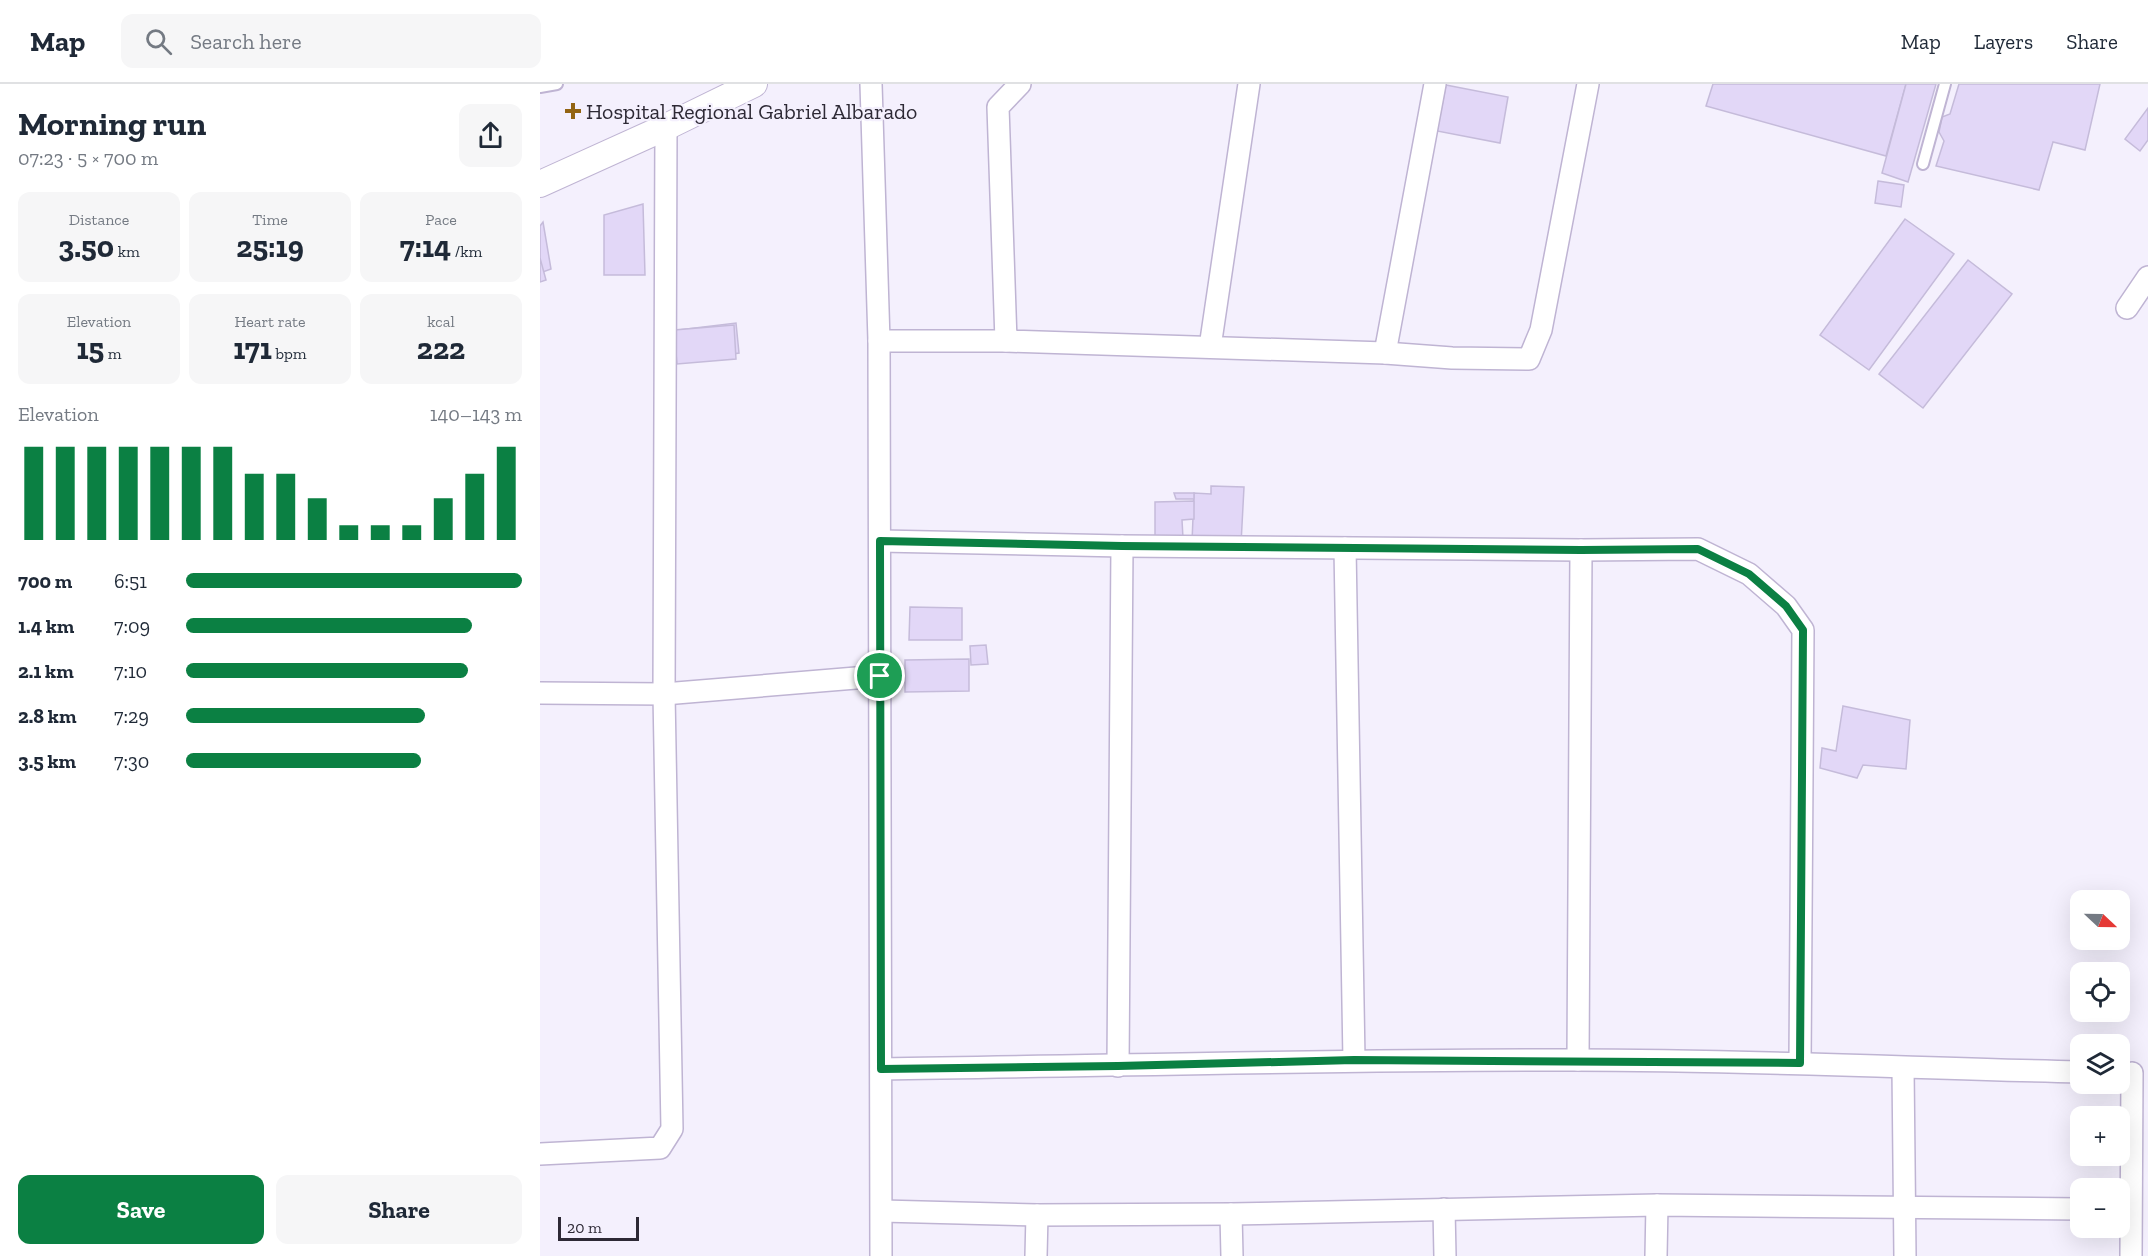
<!DOCTYPE html>
<meta charset="utf-8">
<style>
body{margin:0;font-family:"Zilla Slab",serif;background:#f6f6f7;color:#1f2937;height:100vh;display:flex;flex-direction:column;font-size:22px;white-space:nowrap}
*{box-sizing:border-box;margin:0}
p{font-size:20px;color:#747a83}
.icon{flex:none;width:33px;height:33px;fill:none;stroke:currentColor;stroke-width:2;stroke-linecap:round;stroke-linejoin:round}
.map{position:relative;flex:1;overflow:hidden}
.drawer{display:flex;flex-direction:column;background:#fff;width:540px}
.drawer>*{flex:none}
.needle{width:39px;rotate:112deg}
.controls{position:absolute;left:1530px;top:806px;display:grid;gap:12px}
.controls a{display:grid;place-items:center;width:60px;height:60px;border-radius:12px;background:#fff;box-shadow:0 6px 24px #0002;font-size:30px}
.scale{position:absolute;left:18px;bottom:15px;width:81px;box-sizing:border-box;padding-left:6px;border:3px solid #2d2935;border-top:0;font-size:16px;line-height:21px;white-space:nowrap;color:#2d2935;-webkit-text-stroke:4px #f4f0fd;paint-order:stroke}
.pin{position:absolute;display:grid;place-items:center;width:51px;height:51px;color:#fff;margin:-26px;border:3px solid #fff;border-radius:50%;box-shadow:0 2px 6px #0007}
.round{display:grid;place-items:center;flex:none;width:63px;height:63px;border-radius:12px;background:#f6f6f7}
.headline{display:flex;align-items:center;justify-content:space-between;height:102px;padding:0 18px}
h1{font-size:33px;font-weight:700;line-height:45px}
.figures{display:grid;grid-template-columns:repeat(3,1fr);gap:9px;height:102px;padding:6px 18px}
.figures div{display:grid;align-content:center;border-radius:12px;background:#f6f6f7;text-align:center}
.figures b{font-size:30px;font-weight:700}
.figures small{font-size:16px;font-weight:400}
.figures p{font-size:16px}
.chart{height:168px;padding:12px 18px}
.chart p{display:flex;justify-content:space-between}
.chart svg{width:100%;height:108px;margin-top:6px;stroke:#0b8043;stroke-width:6}
.cta{display:flex;gap:12px;margin-top:auto;padding:12px 18px}
.cta a{flex:1;height:69px;border-radius:12px;background:#0b8043;color:#fff;font-size:24px;font-weight:700;line-height:69px;text-align:center}
.cta a+a{background:#f6f6f7;color:#1f2937}
ul{padding:0 18px;list-style:none;font-size:20px}
li{display:grid;grid-template-columns:96px 72px 1fr;align-items:center;height:45px}
li i{height:15px;border-radius:8px;background:#0b8043}
header{display:flex;align-items:center;gap:36px;box-sizing:border-box;height:84px;padding:0 30px;background:#fff;border-bottom:2px solid #e0e1e3}
header strong{font-size:28px}
nav{display:flex;gap:33px;margin-inline-start:auto;font-size:21px}
.search{width:420px;height:54px;background:#f6f6f7;display:flex;align-items:center;gap:15px;box-sizing:border-box;padding:0 21px;border-radius:12px;color:#747a83;font-size:22px}
main{display:flex;flex:1;min-height:0}
.map>svg:first-child{display:block}
.building{fill:#e2d7f7;stroke:#c5bbda;stroke-width:1.5}
.lines{fill:none;stroke-linecap:round;stroke-linejoin:round}
.service-casing{stroke:#bfb4d3;stroke-width:14}
.minor-casing{stroke:#bfb4d3;stroke-width:24}
.tertiary-casing{stroke:#bfb4d3;stroke-width:28}
.service{stroke:#fff;stroke-width:10}
.minor{stroke:#fff;stroke-width:21}
.tertiary{stroke:#fff;stroke-width:26}
.route-casing{stroke:#fff;stroke-width:12}
.route{stroke:#0b8043;stroke-width:8}
.poi-dot{fill:#936412;stroke:#f4f0fd;stroke-width:2}
.labels{text-anchor:middle;stroke-width:4.5;stroke-linejoin:round;paint-order:stroke}
.poi-label{font-size:22px;fill:#2d2935;stroke:#f4f0fd;text-anchor:start}
</style>
<header>
<strong>Map</strong>
<div class="search"><svg class="icon" aria-label="search" viewBox="0 0 24 24"><circle cx="10" cy="10" r="6"/><path d="M15 15l6 6"/></svg>Search here</div>
<nav><a>Map</a><a>Layers</a><a>Share</a></nav>
</header>
<main>
<section class="drawer">
<div class="headline"><div><h1>Morning run</h1><p>07:23 · 5 × 700 m</p></div><a class="round"><svg class="icon" aria-label="share" viewBox="0 0 24 24"><path d="M12 15V3M7 8l5-5 5 5M5 13v7h14v-7"/></svg></a></div>
<div class="figures">
<div><p>Distance</p><b>3.50<small> km</small></b></div>
<div><p>Time</p><b>25:19</b></div>
<div><p>Pace</p><b>7:14<small> /km</small></b></div>
</div>
<div class="figures">
<div><p>Elevation</p><b>15<small> m</small></b></div>
<div><p>Heart rate</p><b>171<small> bpm</small></b></div>
<div><p>kcal</p><b>222</b></div>
</div>
<div class="chart"><p><span>Elevation</span>140–143 m</p>
<svg viewBox="0 0 160 44" preserveAspectRatio="none"><path d="M5 44V6M15 44V6M25 44V6M35 44V6M45 44V6M55 44V6M65 44V6M75 44V17M85 44V17M95 44V27M105 44V38M115 44V38M125 44V38M135 44V27M145 44V17M155 44V6"/></svg>
</div>
<ul>
<li><b>700 m</b>6:51<i style="width:100%"></i></li>
<li><b>1.4 km</b>7:09<i style="width:85%"></i></li>
<li><b>2.1 km</b>7:10<i style="width:84%"></i></li>
<li><b>2.8 km</b>7:29<i style="width:71%"></i></li>
<li><b>3.5 km</b>7:30<i style="width:70%"></i></li>
</ul>
<div class="cta"><a>Save</a><a>Share</a></div>
</section>
<div class="map">
<svg width="1608" height="1172" viewBox="0 0 1608 1172">
<rect width="100%" height="100%" fill="#f4f0fd"/>
<g class="building">
<path d="M1173,0H1366L1346,72L1166,22Z"/>
<path d="M1366,0H1396L1368,98L1342,89Z"/>
<path d="M1419,0H1560L1545,66L1513,58L1499,106L1396,82L1404,57L1399,48L1402,33L1410,30Z"/>
<path d="M906,1L968,13L960,59L897,47Z"/>
<path d="M1608,24V56L1600,67L1585,55Z"/>
<path d="M1338,97L1364,101L1361,123L1335,119Z"/>
<path d="M103,120L105,191H64V131Z"/>
<path d="M1365,135L1414,170L1329,286L1280,251Z"/>
<path d="M3,138L11,185L0,189V142Z"/>
<path d="M0,174L6,196L0,198Z"/>
<path d="M1428,176L1472,210L1383,324L1339,290Z"/>
<path d="M196,239L199,269L138,278L139,246Z"/>
<path d="M194,241L196,275L137,280L134,246Z"/>
<path d="M671,402L704,403L701,460L652,458L654,409L671,410Z"/>
<path d="M634,409H654V415H636Z"/>
<path d="M654,417V435L642,436L643,454L615,455V418Z"/>
<path d="M370,523L422,524V556H369Z"/>
<path d="M446,561L448,580L431,581L430,562Z"/>
<path d="M429,575V607L365,608V576Z"/>
<path d="M1303,622L1370,636L1366,685L1323,681L1317,694L1280,684L1282,664L1296,667Z"/>
</g>
<g class="lines">
<g class="service-casing">
<g id="service">
<path d="M0,3L17,0"/>
<path d="M1383,80L1405,0"/>
</g>
</g>
<g class="minor-casing">
<g id="minor">
<path d="M331,0L339,257L341,1172"/>
<path d="M480,0L458,23L466,257L845,269L895,0"/>
<path d="M1587,224L1608,193"/>
<path d="M339,257H466"/>
<path d="M670,263L709,0"/>
<path d="M845,269L912,274L989,275L1001,246L1048,0"/>
<path d="M340,457L582,462L1041,466L1158,465L1209,490L1246,522L1263,546L1260,979"/>
<path d="M805,464L814,976"/>
<path d="M0,609L124,610L340,592"/>
<path d="M1038,976L1041,466"/>
<path d="M578,982L582,462"/>
<path d="M1363,984L1365,1172"/>
<path d="M341,985C572,982 803,975 1034,976C1203,976 1372,984 1540,988"/>
<path d="M0,1070L120,1064L132,1045L124,610L126,43"/>
<path d="M904,1125L905,1172"/>
<path d="M342,1127L497,1131L691,1130L1117,1121L1540,1125"/>
<path d="M691,1130L692,1172"/>
<path d="M496,1172L497,1131"/>
<path d="M1116,1172L1117,1121"/>
<path d="M1591,1172L1592,989"/>
</g>
</g>
<g class="tertiary-casing">
<path id="tertiary" d="M0,100L126,43L214,0"/>
</g>
<use href="#service" class="service"/>
<use href="#minor" class="minor"/>
<use href="#tertiary" class="tertiary"/>
</g>
<g class="lines">
<g class="route-casing">
<path id="route" d="M340,457L582,462L1041,466L1158,465L1209,490L1246,522L1263,546L1260,979L814,976L578,982L341,985Z"/>
</g>
<use href="#route" class="route"/>
</g>
<path class="poi-dot" d="M30 18h6v6h6v6h-6v6h-6v-6h-6v-6h6z"/>
<g class="labels">
<g class="poi-label">
<text x="46" y="35">Hospital Regional Gabriel Albarado</text>
</g>
</g>
</svg>
<div class="controls">
<a><svg class="needle" viewBox="-14 -14 28 28"><path d="M0-13l5 13h-10z" fill="#e53935"/><path d="M0 13l5-13h-10z" fill="#747a83"/></svg></a>
<a><svg class="icon" aria-label="locate" viewBox="0 0 24 24"><circle cx="12" cy="12" r="6"/><path d="M12 2v4M12 18v4M2 12h4M18 12h4"/></svg></a>
<a><svg class="icon" aria-label="layers" viewBox="0 0 24 24"><path d="M12 4l9 5-9 5-9-5zM3 14l9 5 9-5"/></svg></a>
<a>+</a>
<a>−</a>
</div>
<div class="scale">20 m</div>
<div class="pin" style="left:340px;top:592px;background:#1e9e55"><svg class="icon" aria-label="arrive" viewBox="0 0 24 24"><path d="M6 21V4h12l-3 4 3 4H6"/></svg></div>
</div>
</main>
